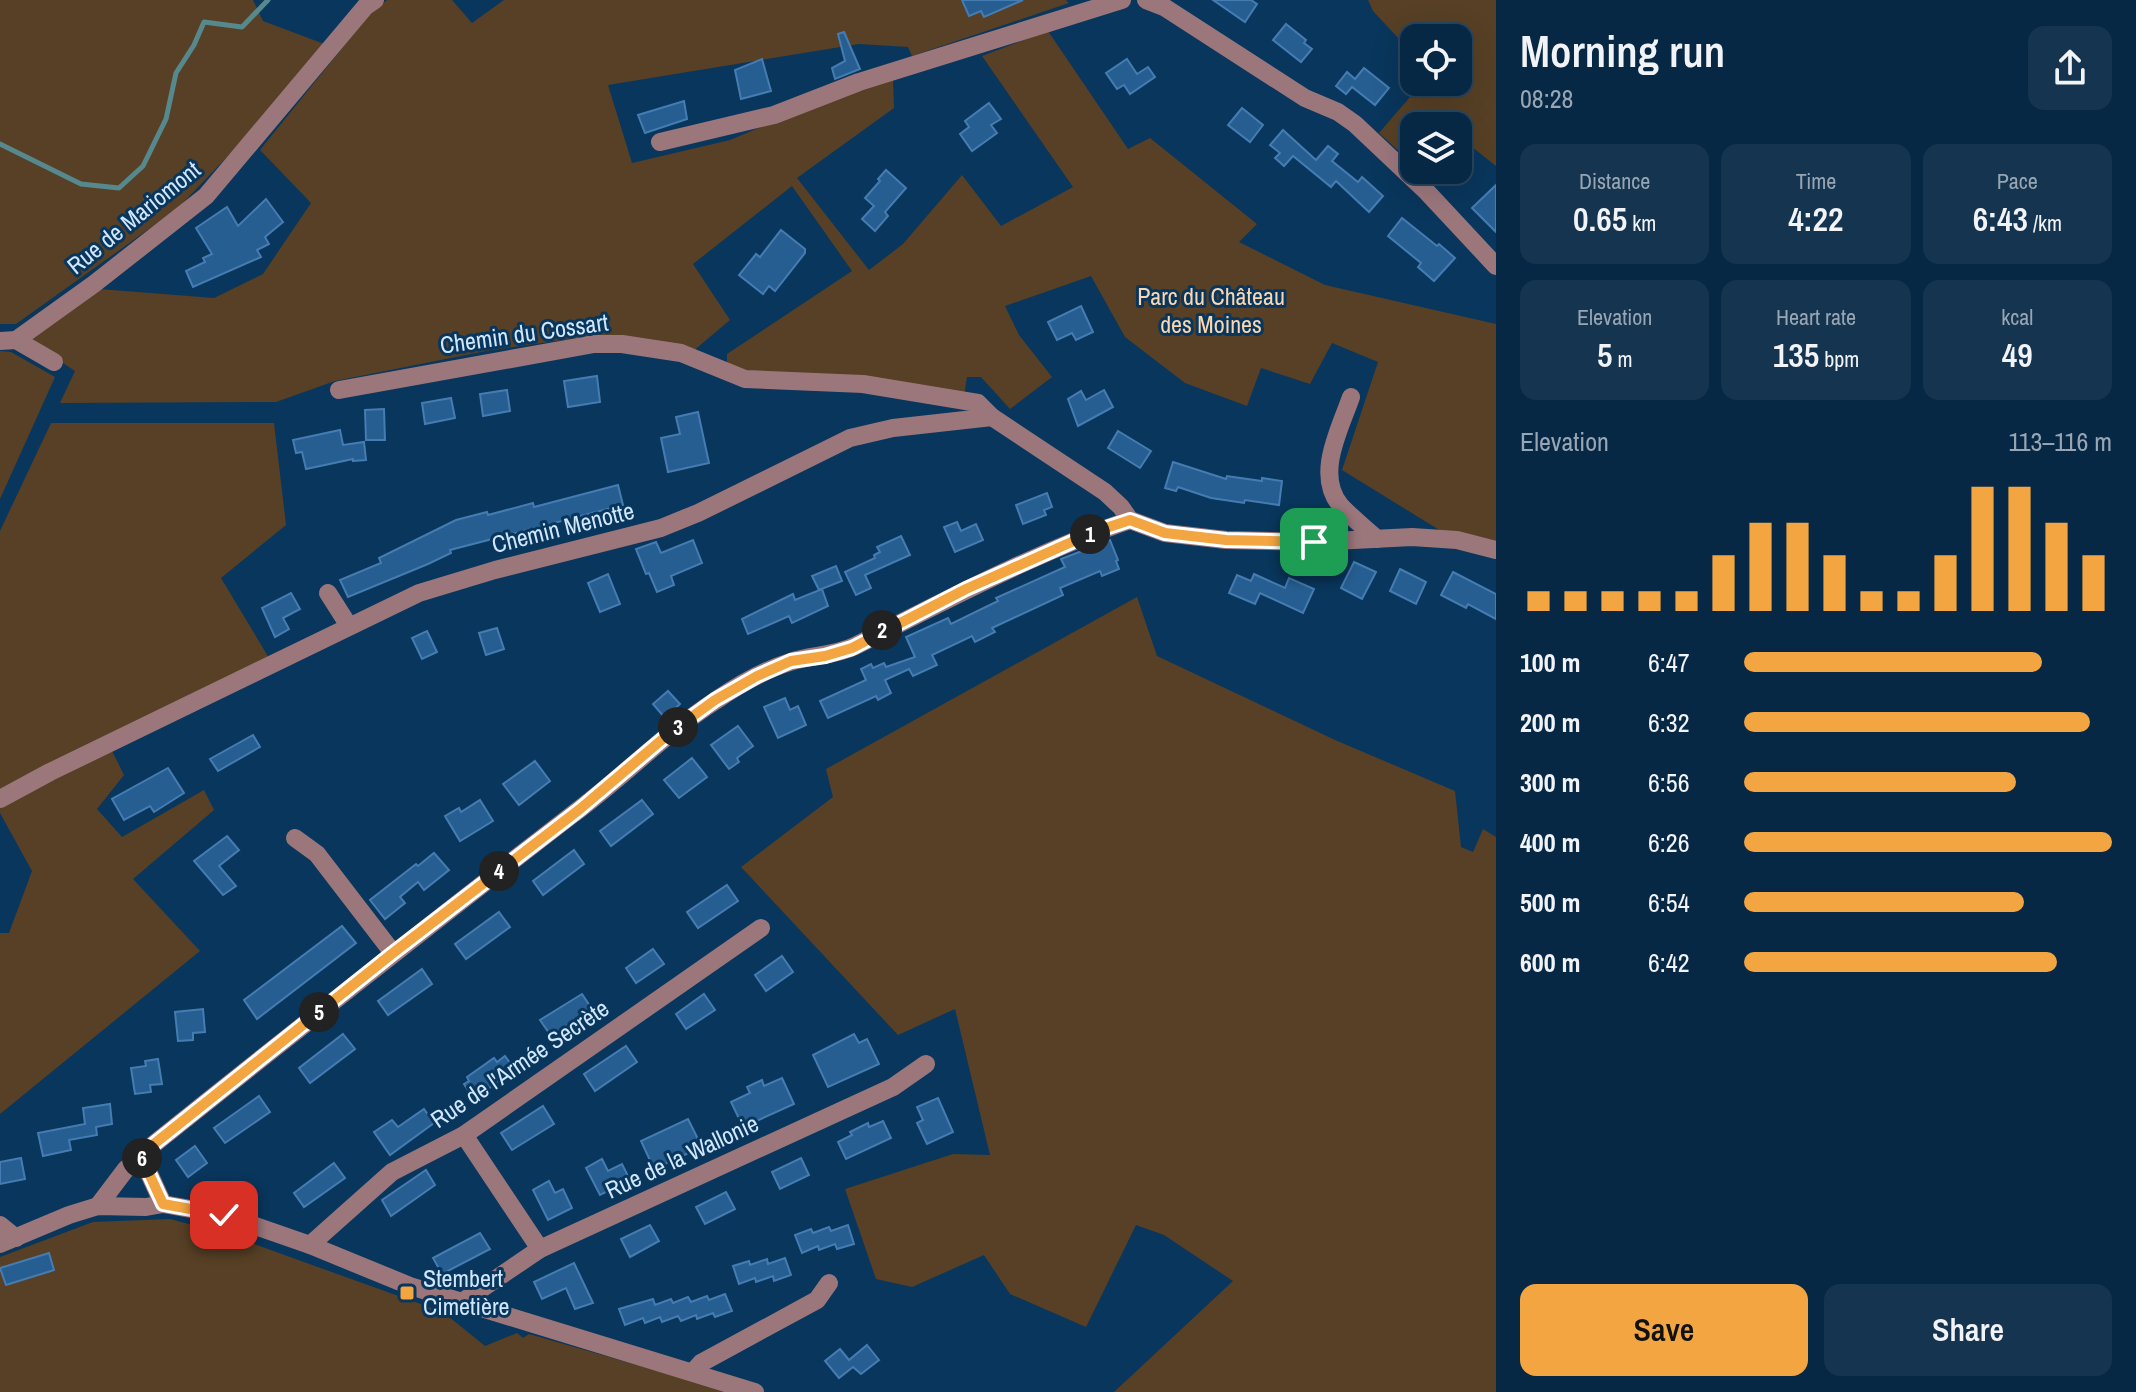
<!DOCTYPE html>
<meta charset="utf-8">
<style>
body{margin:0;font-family:"Archivo Narrow",sans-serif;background:#153450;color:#f1f3f6;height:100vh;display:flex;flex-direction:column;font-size:30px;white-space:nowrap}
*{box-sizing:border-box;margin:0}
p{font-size:26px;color:#98a6b3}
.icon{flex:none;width:44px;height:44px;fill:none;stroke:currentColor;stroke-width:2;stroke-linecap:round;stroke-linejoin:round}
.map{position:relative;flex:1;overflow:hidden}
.drawer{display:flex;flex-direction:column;background:#072845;width:640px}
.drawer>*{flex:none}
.tools{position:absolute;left:1400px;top:24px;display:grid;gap:16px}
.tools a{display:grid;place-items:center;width:72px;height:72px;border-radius:16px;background:#072845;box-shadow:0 8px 32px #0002,0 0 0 2px #28445e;font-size:40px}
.pin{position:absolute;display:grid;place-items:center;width:68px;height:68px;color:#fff;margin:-34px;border-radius:16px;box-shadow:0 4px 12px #0006}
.km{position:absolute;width:40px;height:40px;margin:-20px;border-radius:50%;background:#222;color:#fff;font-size:22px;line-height:40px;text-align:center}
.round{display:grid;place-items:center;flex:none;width:84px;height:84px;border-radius:16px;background:#153450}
.summary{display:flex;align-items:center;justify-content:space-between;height:136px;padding:0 24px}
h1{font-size:44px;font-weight:600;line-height:60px}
.figures{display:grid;grid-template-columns:repeat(3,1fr);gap:12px;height:136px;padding:8px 24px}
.figures div{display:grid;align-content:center;border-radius:16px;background:#153450;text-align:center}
.figures b{font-size:34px;font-weight:600}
.figures small{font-size:22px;font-weight:400}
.figures p{font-size:22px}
.chart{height:224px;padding:16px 24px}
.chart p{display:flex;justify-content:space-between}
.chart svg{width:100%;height:144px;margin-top:8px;stroke:#f2a541;stroke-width:6}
.button{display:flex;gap:16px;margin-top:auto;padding:16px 24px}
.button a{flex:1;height:92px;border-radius:16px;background:#f2a541;color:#111;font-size:32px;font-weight:600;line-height:92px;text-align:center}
.button a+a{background:#153450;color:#f1f3f6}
ul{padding:0 24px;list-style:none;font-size:26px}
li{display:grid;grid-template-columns:128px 96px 1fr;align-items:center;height:60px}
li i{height:20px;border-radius:10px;background:#f2a541}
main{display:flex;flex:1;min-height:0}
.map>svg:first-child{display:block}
.green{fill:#574025}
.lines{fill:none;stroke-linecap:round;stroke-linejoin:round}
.stream{stroke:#56898d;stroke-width:5}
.building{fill:#265e91;stroke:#457cb1;stroke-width:2}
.minor{stroke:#9b777c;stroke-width:18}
.route-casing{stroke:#fff;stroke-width:16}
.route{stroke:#f2a541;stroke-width:10}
.poi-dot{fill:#f2a541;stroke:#09365c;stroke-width:3}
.labels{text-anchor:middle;stroke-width:6;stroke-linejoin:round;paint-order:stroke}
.street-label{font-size:24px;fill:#d0e7fe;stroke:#09365c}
.park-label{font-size:24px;fill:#fbd7af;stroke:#09365c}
.poi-label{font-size:24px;fill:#d0e7fe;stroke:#09365c;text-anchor:start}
</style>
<main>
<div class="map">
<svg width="1496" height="1392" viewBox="0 0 1496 1392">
<rect width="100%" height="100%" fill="#09365c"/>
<g class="green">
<path d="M0,0H253L263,21L327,45L275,107L177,209L16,324H0Z"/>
<path d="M387,0H452L472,23L504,0H1066L1069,3L912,56L908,47L859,44L608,85L632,163L730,140L868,82L893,79L894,108L797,178L869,270L903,244L962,175L1001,226L1073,187L982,56L1048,31L1128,149L1150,138L1257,224L1239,242L1325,285L1496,324V545L1441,531L1342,470L1378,362L1332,343L1310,384L1261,368L1247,406L1185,383L1125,337L1091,276L1005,306L1019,335L1052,377L1010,409L981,377H967L964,396L871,381L741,370L727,364V354L852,271L792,186L693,264L730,320L692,352L645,339L584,337L486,351L335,381L276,402L60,403L75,371L29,341L99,289L214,298L263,274L311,203L260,150L368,16Z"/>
<path d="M1368,0H1496V166L1458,136V126H1414V165L1379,133L1423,82H1458V38H1414V55L1373,11Z"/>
<path d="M0,351L11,352L55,377L0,499Z"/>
<path d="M51,423H274L286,525L221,578L269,658L0,791V531Z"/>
<path d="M1137,597L1157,656L1335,740L1455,791L1461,847L1473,852L1483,829L1496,837V1392H1114L1233,1281L1164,1235L1136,1225L1086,1327L1010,1294L984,1255L912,1287L876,1279L845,1189L953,1154L990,1155L955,1009L898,1035L741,867L833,797L826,769Z"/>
<path d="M110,747L124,775L97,809L122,837L204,790L214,810L133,879L200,951L0,1114V933H9L32,871L0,813V805Z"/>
<path d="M170,1219L226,1234L443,1312L485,1346L517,1333L523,1338L529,1334L731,1392H0V1257L93,1222Z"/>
</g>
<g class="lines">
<path class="stream" d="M0,144L81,184L119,188L143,166L166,119L176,73L194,45L204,22L242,27L268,0"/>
</g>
<g class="building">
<path d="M962,0H1023L984,17L981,11L969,16Z"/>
<path d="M1213,0H1251L1257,4L1245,22Z"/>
<path d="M1286,24L1306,40L1304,43L1312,49L1301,62L1273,40Z"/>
<path d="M844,32L860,69L835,79L832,68L845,61L838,34Z"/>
<path d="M762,59L771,91L741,99L735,70Z"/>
<path d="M1127,59L1137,74L1148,67L1155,77L1130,94L1124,85L1117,89L1106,73Z"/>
<path d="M1364,68L1389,88L1375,105L1352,87L1346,94L1336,86L1347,72L1355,79Z"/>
<path d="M684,101L687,119L645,133L638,115Z"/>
<path d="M989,103L1001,119L991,125L997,133L972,151L960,134L969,127L965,121Z"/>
<path d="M1242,108L1263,125L1250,142L1228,125Z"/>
<path d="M1283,130L1316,160L1328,146L1338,154L1332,161L1358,182L1362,177L1383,196L1369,212L1336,181L1331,187L1293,156L1284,166L1275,158L1280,153L1270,145Z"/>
<path d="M886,170L906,188L885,212L888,216L875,231L862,219L874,206L865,198L880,181L878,179Z"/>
<path d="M1496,185V232L1472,208Z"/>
<path d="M266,199L283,222L265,237L269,244L257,250L261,257L193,287L186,271L205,262L203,258L212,254L196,228L227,207L238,226Z"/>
<path d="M1402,218L1437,246L1439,244L1455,258L1434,281L1418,267L1421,263L1388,236Z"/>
<path d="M781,230L805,249V253L775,291L769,286L763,294L739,275L756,254L760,257Z"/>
<path d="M1081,306L1093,332L1076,340L1072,333L1057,340L1048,322Z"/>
<path d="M597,376L600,402L568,407L564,381Z"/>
<path d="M507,390L510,411L483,416L480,394Z"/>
<path d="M1104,390L1113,407L1078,426L1068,399L1081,391L1086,400Z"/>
<path d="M451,398L455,418L425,424L422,403Z"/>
<path d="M384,409L385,440H366L365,410Z"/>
<path d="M698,412L709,463L668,472L661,438L680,434L676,417Z"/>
<path d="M340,430L343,445L364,442L366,460L353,461V459L306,469L302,452L296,453L293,440Z"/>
<path d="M1118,431L1151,451L1140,468L1108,448Z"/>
<path d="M1173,462L1226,479L1227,476L1262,481V478L1282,481L1279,505L1245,500L1244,503L1211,498L1178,487L1176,491L1165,488Z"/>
<path d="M618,485L623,505L450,550L451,553L428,564L348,597L340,580L381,563L379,558L456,520L487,512L488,515L533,503L534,507Z"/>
<path d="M1047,493L1052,507L1044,510L1046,515L1023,524L1016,505Z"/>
<path d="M957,522L961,531L976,524L983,540L955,552L944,527Z"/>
<path d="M901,536L910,555L865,575L871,588L856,595L845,572L875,558L874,555L880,552L877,547Z"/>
<path d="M693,540L702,563L671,576L674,585L657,592L649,573L646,574L636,549L656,542L661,553Z"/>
<path d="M1110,540L1118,560L1116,561L1119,569L1102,576L1100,571L1060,588L1063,595L992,628L995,632L975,642L972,636L932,655L937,665L913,676L909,669L885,680L891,693L878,700L876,696L828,718L820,701L866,680L861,669L871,664L873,668L884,663L886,667L915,657L906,637L948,618L951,624L998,601L996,598L1065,567L1061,559Z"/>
<path d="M1354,562L1376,572L1362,599L1341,588Z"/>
<path d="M836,566L842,581L819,590L812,576Z"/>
<path d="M1400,569L1426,582L1416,604L1390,591Z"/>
<path d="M1453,572L1496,594V619L1468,604L1466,608L1441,595Z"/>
<path d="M608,574L620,604L600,612L588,583Z"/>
<path d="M1254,574L1285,588L1289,578L1314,589L1303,613L1260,593L1255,604L1229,593L1237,575L1251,581Z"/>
<path d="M822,589L828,606L792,623L789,616L748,634L742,619L793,594L795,600Z"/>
<path d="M291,593L300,609L283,618L289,629L275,637L262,608Z"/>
<path d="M497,628L504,649L486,655L479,633Z"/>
<path d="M427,631L437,652L422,659L412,638Z"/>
<path d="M668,691L680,704L665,718L653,704Z"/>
<path d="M785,698L790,710L798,706L806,725L778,738L764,707Z"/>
<path d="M738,726L753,746L737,758L739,762L729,769L711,745Z"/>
<path d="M253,735L260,747L218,771L210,759Z"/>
<path d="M692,758L707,777L679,798L664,780Z"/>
<path d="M535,761L550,781L519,805L503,784Z"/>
<path d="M168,768L184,793L154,812L150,806L124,820L112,799Z"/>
<path d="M480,800L493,821L460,841L445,816L459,808L461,812Z"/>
<path d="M642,800L653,814L611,846L600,831Z"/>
<path d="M227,836L239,850L219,866L236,886L223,895L194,861Z"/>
<path d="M574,850L584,864L543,895L533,881Z"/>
<path d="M434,853L449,870L424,890L418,882L400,897L405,903L385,919L370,900L416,864L418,866Z"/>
<path d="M727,885L738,901L698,928L687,912Z"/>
<path d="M499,912L510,927L466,959L455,944Z"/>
<path d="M342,926L356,943L257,1019L244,1000Z"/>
<path d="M653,949L664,964L636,983L626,968Z"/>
<path d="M782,956L793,972L766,991L755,975Z"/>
<path d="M422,969L432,984L388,1015L378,1001Z"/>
<path d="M582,994L592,1009L551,1036L540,1020Z"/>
<path d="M704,994L715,1010L686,1029L676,1014Z"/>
<path d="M203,1009L205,1032L193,1033V1040L178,1041L175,1012Z"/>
<path d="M343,1034L355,1049L310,1083L299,1068Z"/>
<path d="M854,1034L859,1043L867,1039L879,1064L828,1087L813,1055Z"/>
<path d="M626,1046L637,1062L595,1091L584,1074Z"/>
<path d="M505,1056L515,1070L474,1099L464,1084L469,1081L467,1077L494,1058L497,1062Z"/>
<path d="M158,1059L162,1084L150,1085L151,1092L135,1094L131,1068L146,1066L145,1061Z"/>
<path d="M782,1078L794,1104L743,1127L731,1102L750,1093L747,1087L762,1080L764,1086Z"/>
<path d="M259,1096L270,1112L225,1143L214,1128Z"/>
<path d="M938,1098L953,1132L927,1144L917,1123L923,1120L917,1107Z"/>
<path d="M110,1104L112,1124L96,1127L97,1135L69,1140L71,1150L43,1156L38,1133L85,1124L83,1108Z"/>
<path d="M543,1106L554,1124L512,1150L501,1133Z"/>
<path d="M424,1109L434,1123L390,1155L374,1132L392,1120L398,1127Z"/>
<path d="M688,1119L702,1147L654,1169L641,1141Z"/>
<path d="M883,1121L891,1138L846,1159L838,1142L852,1135L850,1132L868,1123L869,1127Z"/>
<path d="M195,1146L207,1163L188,1177L176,1160Z"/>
<path d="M21,1158L25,1179L0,1184V1162Z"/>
<path d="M801,1158L809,1175L780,1189L772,1172Z"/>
<path d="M602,1159L608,1171L622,1164L630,1180L600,1195L586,1168Z"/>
<path d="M334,1163L345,1178L304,1207L294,1193Z"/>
<path d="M426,1170L435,1185L391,1216L382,1200Z"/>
<path d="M549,1181L555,1193L563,1189L572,1208L548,1220L533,1190Z"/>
<path d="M726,1192L735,1209L705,1224L696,1207Z"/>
<path d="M650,1225L659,1241L630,1257L621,1239Z"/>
<path d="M848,1225L854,1244L837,1249L835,1244L819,1250L818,1246L802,1253L795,1235L811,1229L813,1233L829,1227L831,1231Z"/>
<path d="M480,1233L490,1249L442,1274L433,1258Z"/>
<path d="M49,1253L54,1270L6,1285L0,1268Z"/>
<path d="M785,1258L791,1275L774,1281L773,1276L756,1282L755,1278L739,1284L733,1266L749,1261L750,1265L767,1259L768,1264Z"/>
<path d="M574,1263L593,1303L575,1309L566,1288L542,1299L534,1282Z"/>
<path d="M725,1294L732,1311L715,1317L713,1313L697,1319L696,1315L681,1321L678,1316L662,1322L660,1317L645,1323L643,1318L625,1325L619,1309L653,1299L655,1305L671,1299L673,1303L688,1297L691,1302L707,1296L709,1300Z"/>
<path d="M867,1345L879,1360L861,1374L853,1367L839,1378L825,1361L840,1349L849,1360Z"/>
</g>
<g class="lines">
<g class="minor">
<path d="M1146,0L1164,7L1305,98L1338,112L1355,124L1427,192L1496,266"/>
<path d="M660,142L774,115L859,82L1122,0"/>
<path d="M16,340L54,362"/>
<path d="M0,341L16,340L94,284L206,196L365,7L375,0"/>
<path d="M339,390L594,344H622L681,353L745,379L863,384L978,403L992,417L1105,492L1121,507L1130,520"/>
<path d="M1351,397C1340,429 1315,474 1340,505C1351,517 1365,528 1377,539"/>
<path d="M1130,520L1165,533L1226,540L1314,542L1412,537L1457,540L1496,550"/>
<path d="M328,593L349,626"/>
<path d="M0,799L50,772L419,593L495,570L661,528L698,513L850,438L893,428L992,417"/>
<path d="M295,838L317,854L393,953"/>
<path d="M464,1135L540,1249"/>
<path d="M142,1158L163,1204"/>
<path d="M98,1206L126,1169L142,1158L154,1144C293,1033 432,923 573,814C622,778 664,734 715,701C738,685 764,670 790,662C811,655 834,656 855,646C945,601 1034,553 1130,520"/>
<path d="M0,1225L16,1238"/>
<path d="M0,1244L69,1215L98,1206L146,1207L163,1204L224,1215L310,1245L410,1286L755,1392"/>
<path d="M310,1245L392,1172L464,1135L761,928"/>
<path d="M462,1302L540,1249L893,1087L926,1064"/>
<path d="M693,1372L701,1363L817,1300L829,1283"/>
</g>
</g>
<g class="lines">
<g class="route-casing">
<path id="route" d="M224,1215L163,1204L142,1158L154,1144L393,953L580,809L671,732L715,700L757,676L791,661L825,656L852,648L966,589L1094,532L1130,520L1165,533L1226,540L1314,542"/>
</g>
<use href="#route" class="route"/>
</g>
<rect class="poi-dot" x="399" y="1285" width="16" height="16" rx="4"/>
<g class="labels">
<g class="street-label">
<text transform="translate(134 218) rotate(-39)" y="8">Rue de Mariomont</text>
<text transform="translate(524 334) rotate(-8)" y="8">Chemin du Cossart</text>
<text transform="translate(563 528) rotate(-14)" y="8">Chemin Menotte</text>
<text transform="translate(520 1064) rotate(-34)" y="8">Rue de l'Armée Secrète</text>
<text transform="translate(682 1157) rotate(-25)" y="8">Rue de la Wallonie</text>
</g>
<g class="park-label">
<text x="1211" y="305">Parc du Château<tspan x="1211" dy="28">des Moines</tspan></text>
</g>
<g class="poi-label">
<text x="423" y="1287">Stembert<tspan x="423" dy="28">Cimetière</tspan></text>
</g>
</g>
</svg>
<div class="tools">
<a><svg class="icon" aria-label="locate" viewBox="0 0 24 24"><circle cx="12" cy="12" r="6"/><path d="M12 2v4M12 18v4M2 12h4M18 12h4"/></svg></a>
<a><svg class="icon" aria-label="layers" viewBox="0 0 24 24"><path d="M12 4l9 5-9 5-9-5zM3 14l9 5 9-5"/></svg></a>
</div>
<div class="pin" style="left:1314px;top:542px;background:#1e9e55"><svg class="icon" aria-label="arrive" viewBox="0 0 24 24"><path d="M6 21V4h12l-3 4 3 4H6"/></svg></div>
<div class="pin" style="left:224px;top:1215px;background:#d93025"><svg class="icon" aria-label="check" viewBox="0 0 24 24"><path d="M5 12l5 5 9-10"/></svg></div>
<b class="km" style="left:1090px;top:534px">1</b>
<b class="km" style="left:882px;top:630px">2</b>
<b class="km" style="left:678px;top:727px">3</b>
<b class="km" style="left:499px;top:871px">4</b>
<b class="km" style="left:319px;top:1012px">5</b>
<b class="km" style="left:142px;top:1158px">6</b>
</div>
<section class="drawer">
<div class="summary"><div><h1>Morning run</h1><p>08:28</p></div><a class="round"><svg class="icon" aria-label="share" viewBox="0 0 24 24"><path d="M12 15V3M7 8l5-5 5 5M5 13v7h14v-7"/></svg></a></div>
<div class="figures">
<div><p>Distance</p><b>0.65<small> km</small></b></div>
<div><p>Time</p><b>4:22</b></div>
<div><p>Pace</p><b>6:43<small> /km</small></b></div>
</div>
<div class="figures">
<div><p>Elevation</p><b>5<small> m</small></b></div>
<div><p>Heart rate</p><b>135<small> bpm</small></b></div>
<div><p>kcal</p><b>49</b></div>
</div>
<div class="chart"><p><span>Elevation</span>113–116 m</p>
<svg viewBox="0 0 160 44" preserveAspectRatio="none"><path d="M5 44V38M15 44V38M25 44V38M35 44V38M45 44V38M55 44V27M65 44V17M75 44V17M85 44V27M95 44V38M105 44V38M115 44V27M125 44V6M135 44V6M145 44V17M155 44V27"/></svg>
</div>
<ul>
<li><b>100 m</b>6:47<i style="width:81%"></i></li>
<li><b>200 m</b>6:32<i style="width:94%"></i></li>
<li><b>300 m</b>6:56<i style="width:74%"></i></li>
<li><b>400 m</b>6:26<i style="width:100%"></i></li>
<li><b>500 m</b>6:54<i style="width:76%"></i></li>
<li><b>600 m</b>6:42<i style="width:85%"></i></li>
</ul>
<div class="button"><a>Save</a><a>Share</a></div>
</section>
</main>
